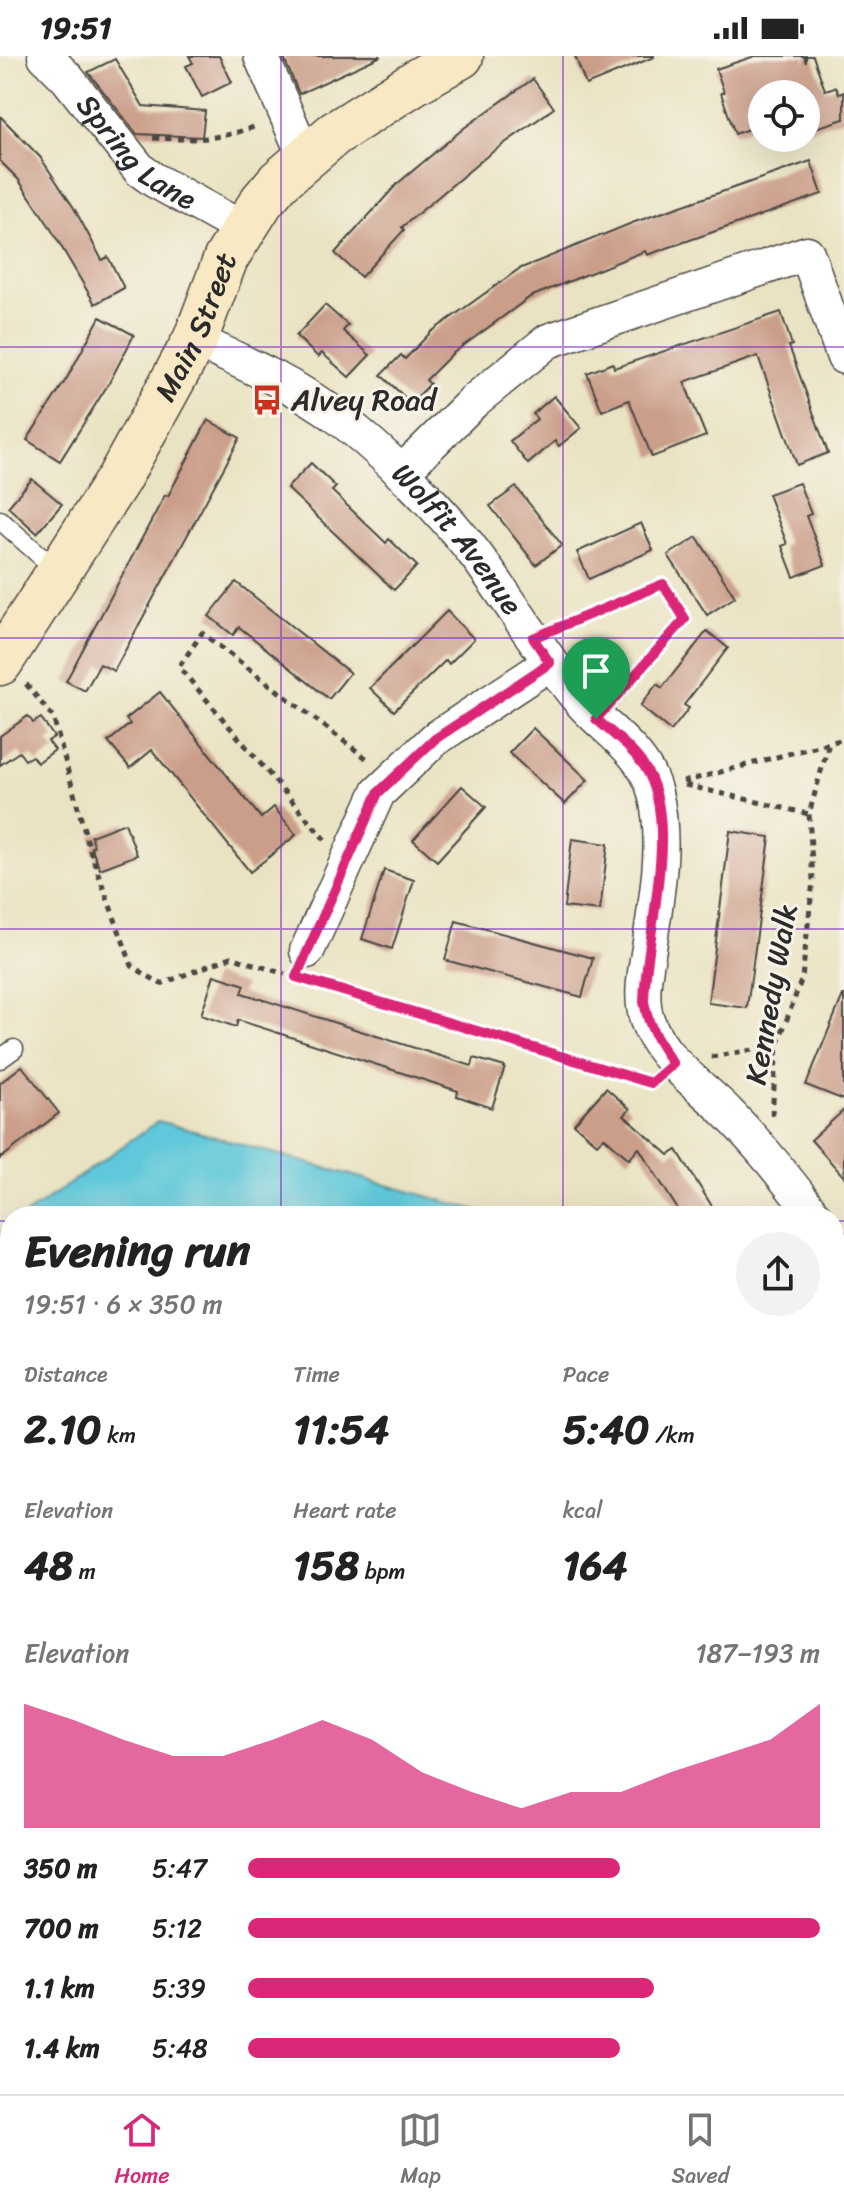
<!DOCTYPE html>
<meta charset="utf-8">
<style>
body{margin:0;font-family:Sriracha,sans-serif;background:#f2f2f2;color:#222;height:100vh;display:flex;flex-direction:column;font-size:30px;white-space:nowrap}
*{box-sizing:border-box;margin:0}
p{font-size:26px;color:#767676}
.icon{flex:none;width:44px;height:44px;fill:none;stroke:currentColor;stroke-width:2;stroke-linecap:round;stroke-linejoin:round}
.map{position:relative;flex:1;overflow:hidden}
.side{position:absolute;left:0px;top:1150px;width:844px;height:888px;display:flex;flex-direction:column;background:#fff;border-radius:32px 32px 0 0;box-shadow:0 8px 32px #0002}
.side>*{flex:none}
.tools{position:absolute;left:748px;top:24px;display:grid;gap:16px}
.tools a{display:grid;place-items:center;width:72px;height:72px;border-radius:50%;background:#fff;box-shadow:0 8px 32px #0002;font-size:40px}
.pin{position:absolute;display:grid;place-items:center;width:68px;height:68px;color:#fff;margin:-82px -34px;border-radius:50% 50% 50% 0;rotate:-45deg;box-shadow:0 0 8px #0007}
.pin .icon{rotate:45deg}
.round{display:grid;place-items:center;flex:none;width:84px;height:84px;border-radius:42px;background:#f2f2f2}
.headline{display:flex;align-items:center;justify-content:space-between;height:136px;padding:0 24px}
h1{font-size:44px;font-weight:700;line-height:60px}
.stats{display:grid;grid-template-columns:repeat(3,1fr);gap:12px;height:136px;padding:8px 24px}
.stats div{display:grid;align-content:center}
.stats b{font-size:40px;font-weight:700}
.stats small{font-size:22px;font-weight:400}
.stats p{font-size:22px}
.chart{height:224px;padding:16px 24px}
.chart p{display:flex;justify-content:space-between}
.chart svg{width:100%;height:144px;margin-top:8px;fill:#db2777;opacity:.7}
ul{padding:0 24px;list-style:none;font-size:26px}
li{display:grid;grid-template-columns:128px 96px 1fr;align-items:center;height:60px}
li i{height:20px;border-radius:10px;background:#db2777}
.status{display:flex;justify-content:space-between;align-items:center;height:56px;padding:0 40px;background:#fff;direction:ltr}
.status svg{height:22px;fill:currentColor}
.tabs{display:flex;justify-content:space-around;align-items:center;height:112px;border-top:2px solid #e0e0e0;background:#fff;font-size:22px;color:#767676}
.tabs a{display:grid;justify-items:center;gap:4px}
.tabs .on{color:#db2777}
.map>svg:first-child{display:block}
.forest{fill:#8ca455;stroke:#5c6840;stroke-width:2}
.water{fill:#5fc8da;stroke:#457a82;stroke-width:2}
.building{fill:#cb9e8a}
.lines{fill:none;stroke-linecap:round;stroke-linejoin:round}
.lane-casing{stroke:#484742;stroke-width:21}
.street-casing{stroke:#484742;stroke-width:37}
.secondary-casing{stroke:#484742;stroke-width:47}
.path{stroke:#484742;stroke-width:5;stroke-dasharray:6 6;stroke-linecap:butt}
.lane{stroke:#fff;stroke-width:18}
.street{stroke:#fff;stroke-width:34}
.secondary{stroke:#f8e8c3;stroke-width:44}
.rail-casing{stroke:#2b2b2b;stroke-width:9}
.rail{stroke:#f7f3e8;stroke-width:6;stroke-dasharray:18;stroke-linecap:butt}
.route-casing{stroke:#fff;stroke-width:16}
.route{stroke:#db2777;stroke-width:10}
.grid{fill:none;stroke:#7b2cbf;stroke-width:2;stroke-opacity:0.55}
.labels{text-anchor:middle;stroke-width:6;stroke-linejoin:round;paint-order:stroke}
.street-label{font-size:30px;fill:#2b2b2b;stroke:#f7f3e8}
.poi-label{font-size:30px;fill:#2b2b2b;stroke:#f7f3e8;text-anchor:start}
</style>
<div class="status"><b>19:51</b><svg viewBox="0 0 49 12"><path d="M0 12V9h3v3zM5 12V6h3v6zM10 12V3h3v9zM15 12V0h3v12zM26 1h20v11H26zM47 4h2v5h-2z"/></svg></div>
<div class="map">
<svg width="844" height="2038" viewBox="0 0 844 2038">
<rect width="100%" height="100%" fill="#f7f3e8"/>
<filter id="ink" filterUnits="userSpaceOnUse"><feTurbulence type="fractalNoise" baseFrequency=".0125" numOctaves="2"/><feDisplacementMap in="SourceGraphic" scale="16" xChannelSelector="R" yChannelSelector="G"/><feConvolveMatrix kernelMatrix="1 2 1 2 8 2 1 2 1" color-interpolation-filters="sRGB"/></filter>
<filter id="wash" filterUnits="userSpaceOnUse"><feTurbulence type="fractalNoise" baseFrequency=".006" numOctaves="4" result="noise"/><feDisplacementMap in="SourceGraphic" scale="32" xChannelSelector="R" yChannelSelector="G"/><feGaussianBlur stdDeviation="1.8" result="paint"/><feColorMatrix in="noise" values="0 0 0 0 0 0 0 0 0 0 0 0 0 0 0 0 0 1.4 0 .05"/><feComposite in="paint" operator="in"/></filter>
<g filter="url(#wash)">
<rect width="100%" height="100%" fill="#eae3c3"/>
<g class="forest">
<path d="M0,1431L10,1434V1542L0,1539Z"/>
<path d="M834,1705L844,1708V1911L834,1914Z"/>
<path d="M0,1839L10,1849V1891L0,1882Z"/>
</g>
<g class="water">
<path d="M158,1065L498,1160H24Z"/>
<path d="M10,1170V1347L0,1344V1177Z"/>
<path d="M0,1539L10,1542V1849L0,1839Z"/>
</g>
<g id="blocks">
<g class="building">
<path d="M189,0H219L232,26L202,41L186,10L193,7Z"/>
<path d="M283,0H381L299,38Z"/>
<path d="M575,0H654V1L586,29Z"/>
<path d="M755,0H804L806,7V0H813L825,34L836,31L839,38L844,36V63L806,75V38H762V68L735,78L721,37L724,36L716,13Z"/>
<path d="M115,3L143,50L205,55L202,81L137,78L88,16Z"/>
<path d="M533,23L554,52L487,100L402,171L404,174L361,221L335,197L397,128L464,72Z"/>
<path d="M0,60L40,101L74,152L102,204L108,201L124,232L95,248L48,168L18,123L0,105Z"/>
<path d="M811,105L822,138L647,199L645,195L530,241L452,298L426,324L430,328L411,347L381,319L401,299L405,303L431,276L519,213L632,167Z"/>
<path d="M325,249L348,269L343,275L370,299L349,321L322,297L318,301L296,280Z"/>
<path d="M781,256L792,289L789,290L828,397L797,409L758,300L684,326L706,380L652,401L629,344L602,355L587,317L613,307L614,312Z"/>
<path d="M100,261L134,279L109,327L60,405L27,384L67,322Z"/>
<path d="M554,340L581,372L559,390L555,385L528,408L510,385L537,363L533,358Z"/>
<path d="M208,364L240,382L114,615L100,608L85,635L66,625L165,439L168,440Z"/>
<path d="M311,407L336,431L332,435L386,487L389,483L417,510L394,534L287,432Z"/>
<path d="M32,423L62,448L37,477L8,451Z"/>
<path d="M799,427L811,458L806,460L825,509L794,521L782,490L787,488L768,438Z"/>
<path d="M516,431L562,489L536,509L490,450Z"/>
<path d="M641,467L653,494L589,523L577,496Z"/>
<path d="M697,481L735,541L707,559L668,499Z"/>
<path d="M236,526L350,617L329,643L239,571L233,579L209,560Z"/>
<path d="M447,555L474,583L449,608L446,604L394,655L370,632Z"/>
<path d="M707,575L728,592L684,649L689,652L671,675L640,650L657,628L662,632Z"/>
<path d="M160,636L261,762L274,751L296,779L250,816L152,694L130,712L108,686L130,668L126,663Z"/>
<path d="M28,660L33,667L41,662L54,681L48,685L55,694L37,707L32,700L25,704L19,696L0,709V680Z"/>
<path d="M533,672L588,724L565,748L509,697Z"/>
<path d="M462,730L486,751L437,805L413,784Z"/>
<path d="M125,767L137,799L100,813L91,791L94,790L91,780Z"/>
<path d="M730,775L770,781L747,952L708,947Z"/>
<path d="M572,783L608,788L600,855L564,851Z"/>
<path d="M384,814L414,824L392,893L362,883Z"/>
<path d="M456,865L593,902L582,941L445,904Z"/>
<path d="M214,919L245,929L242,937L367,977L472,1010L474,1002L505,1011L492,1052L457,1040L458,1035L359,1003L238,964L236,971L201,959Z"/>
<path d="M843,939H844V1044L806,1029Z"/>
<path d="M22,1010L59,1057L0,1103V1027Z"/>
<path d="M606,1032L630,1053L624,1060L628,1063L669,1099L677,1094L718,1160H682L639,1092L629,1103L604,1081L597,1088L574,1068Z"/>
<path d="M844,1054V1121L811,1084Z"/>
</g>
</g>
</g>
<g filter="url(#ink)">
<use href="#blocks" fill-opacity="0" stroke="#484742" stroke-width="2"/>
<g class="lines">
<g class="lane-casing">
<g id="lane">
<path d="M0,464L60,517"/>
<path d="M0,1003L14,993"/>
</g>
</g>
<g class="street-casing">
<g id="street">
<path id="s1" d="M45,0L67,22L140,114L154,124L243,173"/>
<path d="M261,0L305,101"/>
<path id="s2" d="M195,284C244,307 295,329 338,361C384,396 444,456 478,502C512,548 541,596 576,640C602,673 644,693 655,737C667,784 657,838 650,886C646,911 639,940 647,964C663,1007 699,1027 729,1058C760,1090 788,1124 814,1160"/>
<path d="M401,417L474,345L548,285L807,197L844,301"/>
<path d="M307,895L378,737L435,683L550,607"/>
<path d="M834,1189L844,1204"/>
<path d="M834,1238L844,1228"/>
<path d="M834,1268L844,1286"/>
</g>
</g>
<g class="secondary-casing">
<g id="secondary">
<path id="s3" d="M0,607L119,422L195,284L226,202L262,145L279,125L334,78L417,25L461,0"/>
</g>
</g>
<g class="path">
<path d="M153,82C196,84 217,84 257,70"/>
<path d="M562,570L663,528L685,563L615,641"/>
<path d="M26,628L53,661L90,795L132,910L161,928L231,901L285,918"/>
<path d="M683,726L844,683"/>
<path d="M685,729L809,758"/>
<path d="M325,784L179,611L202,577L370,705"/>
<path d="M314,926L649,1026"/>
<path d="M711,1001L777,990"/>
<path d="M772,1059L777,990L802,922L813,825L809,758L829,687"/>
</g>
<use href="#lane" class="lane"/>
<use href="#street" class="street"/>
<use href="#secondary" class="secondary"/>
<g class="rail-casing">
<g id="rail">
<path d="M0,1383L10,1387"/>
<path d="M0,1402L10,1405"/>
<path d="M834,1651L844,1654"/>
<path d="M834,1670L844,1673"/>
</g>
</g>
<use href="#rail" class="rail"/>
</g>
</g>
<g class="lines" filter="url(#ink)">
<g class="route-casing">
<path id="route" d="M663,528L685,563L596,663C613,678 631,691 644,710C682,765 645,881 644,946C648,970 659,988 673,1008L651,1027L296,921L378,737L435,683L550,607L533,582Z"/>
</g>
<use href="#route" class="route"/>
</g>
<path class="grid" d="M281,0V1160M563,0V1160M0,291H844M0,582H844M0,873H844M0,1165H10M834,1165H844M0,1456H10M834,1456H844M0,1747H10M834,1747H844M281,2028V2038M563,2028V2038"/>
<defs>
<g id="bus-bare" transform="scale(2.4)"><path d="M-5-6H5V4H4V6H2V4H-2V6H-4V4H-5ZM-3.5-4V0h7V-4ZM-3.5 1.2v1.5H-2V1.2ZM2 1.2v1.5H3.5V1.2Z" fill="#c8321e" stroke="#f7f3e8" stroke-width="2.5" paint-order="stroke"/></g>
</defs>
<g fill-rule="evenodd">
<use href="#bus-bare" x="267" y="344"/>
</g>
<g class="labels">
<g class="street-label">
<text dy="10" stroke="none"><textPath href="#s1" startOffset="134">Spring Lane</textPath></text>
<text dy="10" stroke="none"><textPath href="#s3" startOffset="390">Main Street</textPath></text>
<text dy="10" stroke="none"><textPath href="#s2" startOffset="334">Wolfit Avenue</textPath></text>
<text transform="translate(771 938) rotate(-80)" y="10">Kennedy Walk</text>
</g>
<g class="poi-label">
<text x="291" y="354">Alvey Road</text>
</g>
</g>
</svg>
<div class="tools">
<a><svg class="icon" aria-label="locate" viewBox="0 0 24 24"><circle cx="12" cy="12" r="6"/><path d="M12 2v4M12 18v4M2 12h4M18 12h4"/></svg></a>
</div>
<div class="pin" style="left:596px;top:663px;background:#1e9e55"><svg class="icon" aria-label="arrive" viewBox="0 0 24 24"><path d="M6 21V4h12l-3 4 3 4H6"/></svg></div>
<section class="side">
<div class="headline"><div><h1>Evening run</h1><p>19:51 · 6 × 350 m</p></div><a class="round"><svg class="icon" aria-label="share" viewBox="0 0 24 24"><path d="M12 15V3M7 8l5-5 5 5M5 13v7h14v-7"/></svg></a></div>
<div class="stats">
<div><p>Distance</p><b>2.10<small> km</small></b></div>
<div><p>Time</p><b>11:54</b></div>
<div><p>Pace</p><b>5:40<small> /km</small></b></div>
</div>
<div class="stats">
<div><p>Elevation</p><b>48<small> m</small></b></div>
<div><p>Heart rate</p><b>158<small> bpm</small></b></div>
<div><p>kcal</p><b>164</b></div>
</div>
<div class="chart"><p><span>Elevation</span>187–193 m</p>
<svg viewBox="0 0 160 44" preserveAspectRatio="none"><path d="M0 44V6L10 11L20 17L30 22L40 22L50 17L60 11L70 17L80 27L90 33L100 38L110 33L120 33L130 27L140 22L150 17L160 6V44z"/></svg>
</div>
<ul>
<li><b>350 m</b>5:47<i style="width:65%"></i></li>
<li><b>700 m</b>5:12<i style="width:100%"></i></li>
<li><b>1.1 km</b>5:39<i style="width:71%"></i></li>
<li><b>1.4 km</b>5:48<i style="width:65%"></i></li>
</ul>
</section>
</div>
<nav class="tabs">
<a class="on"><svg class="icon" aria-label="home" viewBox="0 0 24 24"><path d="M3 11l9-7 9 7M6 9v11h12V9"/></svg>Home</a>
<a><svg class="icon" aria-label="map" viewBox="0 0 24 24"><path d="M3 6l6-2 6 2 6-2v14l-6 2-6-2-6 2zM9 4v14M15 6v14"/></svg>Map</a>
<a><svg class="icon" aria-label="saved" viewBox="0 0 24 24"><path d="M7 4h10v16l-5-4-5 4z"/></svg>Saved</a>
</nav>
